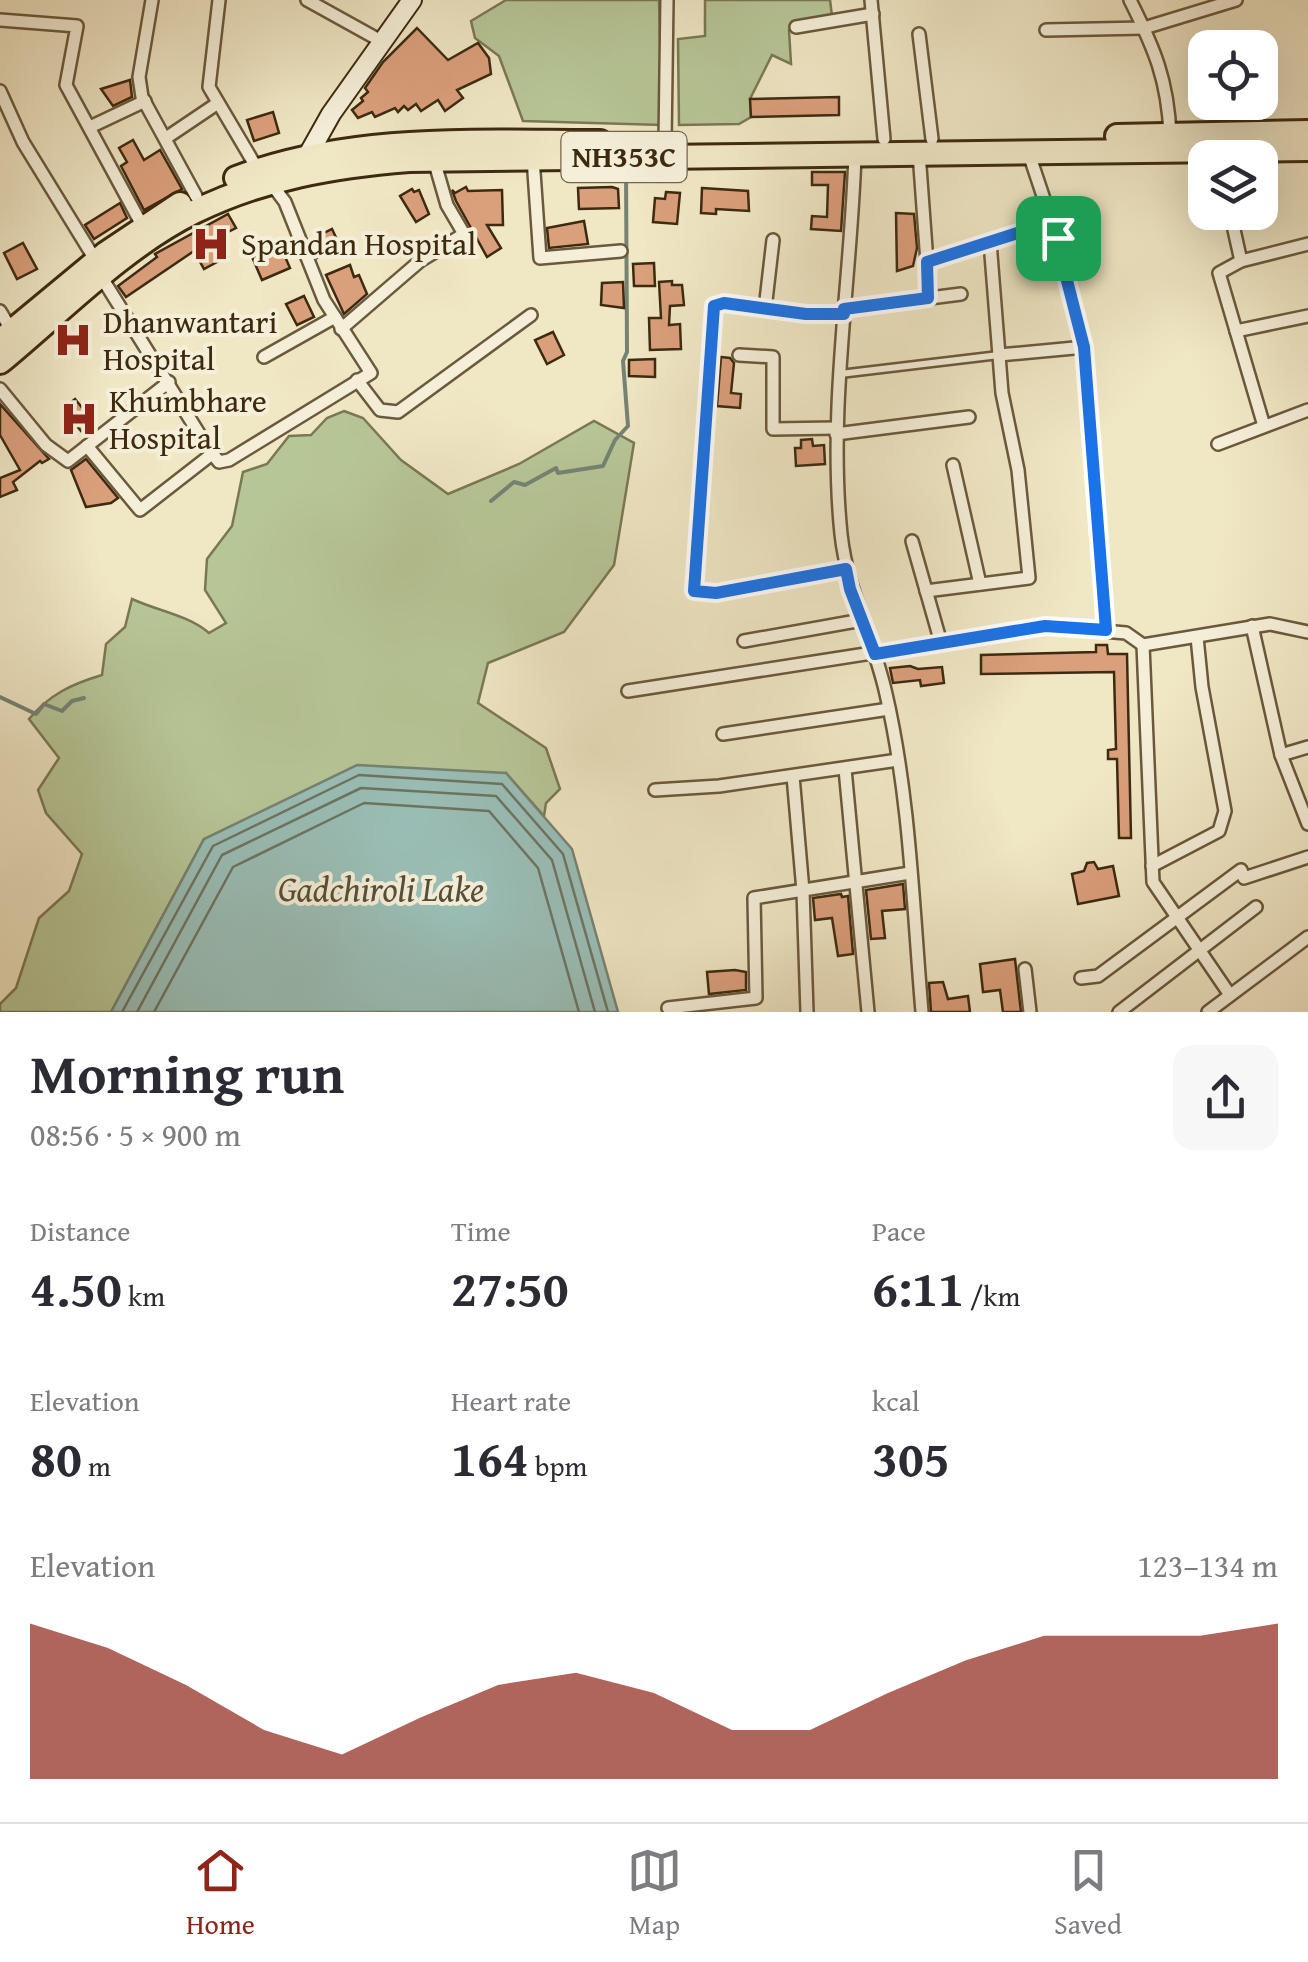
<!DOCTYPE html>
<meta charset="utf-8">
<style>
body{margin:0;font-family:"Gentium Book Plus",serif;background:#f7f7f7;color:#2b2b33;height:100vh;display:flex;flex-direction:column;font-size:38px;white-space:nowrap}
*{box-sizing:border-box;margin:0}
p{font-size:32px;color:#7c7c81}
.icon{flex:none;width:55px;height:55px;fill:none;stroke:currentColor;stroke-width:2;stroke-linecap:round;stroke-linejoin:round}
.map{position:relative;height:1012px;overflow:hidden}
.drawer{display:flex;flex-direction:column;background:#fff;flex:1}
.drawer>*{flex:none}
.fabs{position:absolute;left:1188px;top:30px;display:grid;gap:20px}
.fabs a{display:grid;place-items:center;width:90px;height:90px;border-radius:20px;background:#fff;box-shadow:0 10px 40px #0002;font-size:50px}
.pin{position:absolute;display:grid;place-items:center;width:85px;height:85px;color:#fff;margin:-42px;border-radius:20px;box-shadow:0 5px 15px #0006}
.round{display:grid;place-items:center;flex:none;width:105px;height:105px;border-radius:20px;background:#f7f7f7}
.overview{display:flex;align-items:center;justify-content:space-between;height:170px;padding:0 30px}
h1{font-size:55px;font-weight:600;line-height:75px}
.metrics{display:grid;grid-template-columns:repeat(3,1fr);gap:15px;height:170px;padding:10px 30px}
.metrics div{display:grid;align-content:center}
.metrics b{font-size:50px;font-weight:600}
.metrics small{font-size:28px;font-weight:400}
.metrics p{font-size:28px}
.chart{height:280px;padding:20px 30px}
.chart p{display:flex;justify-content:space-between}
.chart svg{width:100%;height:180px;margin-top:10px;fill:#8f2418;opacity:.7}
.tabs{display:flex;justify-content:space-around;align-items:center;height:140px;border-top:2px solid #e1e1e2;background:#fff;font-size:28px;color:#7c7c81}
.tabs a{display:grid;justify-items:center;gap:5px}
.tabs .active{color:#8f2418}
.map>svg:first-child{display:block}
.green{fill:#b7c697;stroke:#7a7853;stroke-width:2.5}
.water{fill:#9abfb7;stroke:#758374;stroke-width:2.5}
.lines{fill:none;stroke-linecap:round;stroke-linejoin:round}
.shore{stroke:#6c7463;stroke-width:2.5}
.stream{stroke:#758374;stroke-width:4}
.building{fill:#da9f7b;stroke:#3d2a0f;stroke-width:2.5}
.lane-casing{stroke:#6a593c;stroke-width:11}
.street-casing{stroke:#6a593c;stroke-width:16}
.secondary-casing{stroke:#3d2a0f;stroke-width:22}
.highway-casing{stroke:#3d2a0f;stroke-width:28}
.lane{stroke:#f5efd9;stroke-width:6}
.street{stroke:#f5efd9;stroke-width:11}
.secondary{stroke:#f5efd9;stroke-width:18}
.highway{stroke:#f0e7c5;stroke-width:22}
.route-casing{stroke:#fff;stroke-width:20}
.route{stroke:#1a73e8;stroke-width:12}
.labels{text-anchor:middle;stroke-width:8;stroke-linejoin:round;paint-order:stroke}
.shield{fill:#f5efd9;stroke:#74654c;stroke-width:2.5}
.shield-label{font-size:30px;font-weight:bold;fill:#3d2a0f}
.poi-label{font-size:32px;fill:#3d2a0f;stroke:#f5efd9;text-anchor:start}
.water-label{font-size:35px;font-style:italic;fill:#544f39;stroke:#f5efd9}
</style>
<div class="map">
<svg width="1308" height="1012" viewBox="0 0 1308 1012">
<rect width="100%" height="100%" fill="#f0e7c5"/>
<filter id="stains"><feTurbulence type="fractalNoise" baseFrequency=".002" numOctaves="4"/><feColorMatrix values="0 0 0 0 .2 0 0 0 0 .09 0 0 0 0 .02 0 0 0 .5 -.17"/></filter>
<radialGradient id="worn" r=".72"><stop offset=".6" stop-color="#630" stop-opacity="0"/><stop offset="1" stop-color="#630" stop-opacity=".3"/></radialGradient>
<g class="green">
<path d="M506,0H659L662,125L523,121L499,56L475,38L471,21Z"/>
<path d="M705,0H830L832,16L800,22L789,30L791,64L772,55L750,99L751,117L739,124L679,125L678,39L705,36Z"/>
<path d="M344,411L363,418L401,460L448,494L519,464L594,421L634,443L614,565L564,632L488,663L478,703L546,748L560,789L546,803L544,816L506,773L204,839L111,1012H0V1004L16,988L39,918L69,891L82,854L46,813L38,790L59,758L29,719C50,694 72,684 102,675L106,644L125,627L132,599C158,611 188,615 209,633L226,623L205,590L207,559L232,526L243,472L267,464L289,436L311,435L327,418Z"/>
</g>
<path class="water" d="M357,765L506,773L572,849L618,1012H111L204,839Z"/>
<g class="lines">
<g class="shore">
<path d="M122,1012L213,846L359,775L502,784L563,854L608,1012"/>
<path d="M137,1012L222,855L361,788L496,796L552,860L595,1012"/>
<path d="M154,1012L233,867L364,803L489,811L538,868L579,1012"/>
</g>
<g class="stream">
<path d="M491,501L514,482L525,485L556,468L558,473L603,466L615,440L628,426L623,361L627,352L626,167"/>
<path d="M0,697L36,714L44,704L62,711L72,701L84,698"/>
</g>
</g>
<g class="building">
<path d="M417,28L448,60L478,43L489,58L491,74L457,90L463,98L445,111L438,100L421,111L416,104L408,110L404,106L398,112L395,108L375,117L372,112L358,118L352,110L363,101L361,98L368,92L365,88L383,62Z"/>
<path d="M130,80L132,97L113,106L101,89Z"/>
<path d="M839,97V115L751,117L750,99Z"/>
<path d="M273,112L279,133L254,141L247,120Z"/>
<path d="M133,140L144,160L160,150L182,189L144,210L121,166L127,162L119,148Z"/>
<path d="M812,172H845L841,231L811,229L812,216L827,217L828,185H812Z"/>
<path d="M466,187L468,191L502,190L503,225H487L501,248L487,257L456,201L452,190L455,193Z"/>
<path d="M612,187L618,189L619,208L579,209L578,188Z"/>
<path d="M702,188L748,191L749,211L716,209V214L701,213Z"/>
<path d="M412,189L414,192L419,190L429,214L416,222L400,196Z"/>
<path d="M666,192L680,193L677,224L653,222L655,198L665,199Z"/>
<path d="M120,203L127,218L94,239L85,225Z"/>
<path d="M896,213L914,214L917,248L913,266L897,271Z"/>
<path d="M228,214L236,228L218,237L228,256L204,269L194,251L126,297L118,286L157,257L155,254Z"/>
<path d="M584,221L588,244L549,248L547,228Z"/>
<path d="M332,229L341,248L317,258L310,240Z"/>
<path d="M23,243L37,269L17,279L4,253Z"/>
<path d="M280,245L290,268L262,280L252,257Z"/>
<path d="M654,263L655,286H634L633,264Z"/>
<path d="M350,265L354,277L359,275L367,294L344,314L326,275Z"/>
<path d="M672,281V285H682L684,305L670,306L669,325L680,324L681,349L650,350L649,318H661L659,282Z"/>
<path d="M623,282L624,308L601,305L602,283Z"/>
<path d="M304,296L314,317L297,325L286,304Z"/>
<path d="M553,332L564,355L547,364L535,340Z"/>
<path d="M721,357L730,358L734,363L731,393L741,394L740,408L717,406Z"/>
<path d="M655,359V377L629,376V360Z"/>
<path d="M75,399L93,421L81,431L63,409Z"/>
<path d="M0,404L49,459L42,463L40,461L13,482L17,490L0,497V478L20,470L0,435Z"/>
<path d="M812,439L813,446L824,445L825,464L796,466L795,448H801V440Z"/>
<path d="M86,459L118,498L111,503L86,507L71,470Z"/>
<path d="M1096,645H1107L1108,654H1127L1131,838H1119L1117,759H1108V750L1116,749L1114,672L981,674V655L1096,652Z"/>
<path d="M910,666L918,669L942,667L944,683L921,686L920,680L893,683L890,668Z"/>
<path d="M1094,862L1098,869L1113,866L1119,896L1078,904L1072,874L1084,871L1087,863Z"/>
<path d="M903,884L905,909L882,911L885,938L871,939L866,890Z"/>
<path d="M841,894L842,897L848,896L853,954L838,956L832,918L815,920L813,898Z"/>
<path d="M1015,959L1021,1012H1003L1000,990L983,992L980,964Z"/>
<path d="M735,970L746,972V990L709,994L707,972Z"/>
<path d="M943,982L948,999L968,996L970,1012H931L929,983Z"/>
</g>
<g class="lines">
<g class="lane-casing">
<path id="lane" d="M840,374L999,355"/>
</g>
<g class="street-casing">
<g id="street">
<path d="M152,0L139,77L142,97L196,196"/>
<path d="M219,0L209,87L258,170"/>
<path d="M307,0L381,41"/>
<path d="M871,0L884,139"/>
<path d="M1130,0C1154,48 1168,80 1170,135"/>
<path d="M0,20L77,26L66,85L143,227"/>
<path d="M796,27L873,14"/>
<path d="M1046,30L1144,28L1236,0"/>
<path d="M919,34L932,139"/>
<path d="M0,91L23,142L96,261"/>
<path d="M90,127L145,101"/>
<path d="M166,138L218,103"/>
<path d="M665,142L667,0"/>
<path d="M919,153L927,262L1052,222"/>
<path d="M855,154C851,281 828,407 841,534C847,591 874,639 886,694C910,798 913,907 922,1012"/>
<path d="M1029,154L1057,238L1085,347L1106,630"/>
<path d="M533,158L540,258L621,251"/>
<path d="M1230,212L1241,261L1308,244"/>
<path d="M1241,261L1219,273L1264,426"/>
<path d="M927,262L928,298"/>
<path d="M102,278L208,448L219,462L229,460L371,373L324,300L285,202L270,182"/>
<path d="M765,309L773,240"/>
<path d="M844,309L961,294"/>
<path d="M0,311L12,331"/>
<path d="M844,314H806L724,303L715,306L694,591L716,593L847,569"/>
<path d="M341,329L420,261L464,234L447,205L434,160"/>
<path d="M1236,331L1308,316"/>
<path d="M739,355L773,357V429L836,428"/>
<path d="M999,355L1085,347"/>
<path d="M264,357L335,317"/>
<path d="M357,380L380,410L398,412L531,315"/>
<path d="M0,389L46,445L68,461L169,382"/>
<path d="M836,434L969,417"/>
<path d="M1218,444L1308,410"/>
<path d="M87,446L140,510L212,454"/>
<path d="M953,465L980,584"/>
<path d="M912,541L941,643"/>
<path d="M926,591L1029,578L1018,470L1002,393L990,242"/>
<path d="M1252,626L1281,755L1308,747"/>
<path d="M744,641L862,620"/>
<path d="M1143,645L1153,882L1230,995"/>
<path d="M628,691L1045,626L1126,633L1143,645L1270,624L1308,632"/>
<path d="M723,734L889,709"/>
<path d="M1281,755L1308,824"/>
<path d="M845,769L868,1012"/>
<path d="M793,776L803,891L807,1012"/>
<path d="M655,790L719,786L898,760"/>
<path d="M1152,866L1219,831L1225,811L1202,687L1197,637"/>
<path d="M1025,969L1030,1012"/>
<path d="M1081,978L1098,976L1241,870L1244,878L1308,857"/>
<path d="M668,1008L756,998L754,898L910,873"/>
<path d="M1119,1012L1256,907"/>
<path d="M1208,1012L1308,937"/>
</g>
</g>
<g class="secondary-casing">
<path id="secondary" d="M308,155L331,114L412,0"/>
</g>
<g class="highway-casing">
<g id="highway">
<path d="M1117,136L1308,132"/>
<path d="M236,178C353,134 477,142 600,142"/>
<path d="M0,341L105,254L180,204"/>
<path d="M0,362C61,312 123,247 194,212C263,178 334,166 409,160L1308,149"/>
</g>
</g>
<use href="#lane" class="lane"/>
<use href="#street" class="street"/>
<use href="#secondary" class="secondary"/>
<use href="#highway" class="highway"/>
</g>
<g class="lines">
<g class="route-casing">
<path id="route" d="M1052,222L1084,347L1106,630L1045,626L875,654L850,589L846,569L716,593L694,591L714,306L724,303L806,314H844V309L928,298L927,262Z"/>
</g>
<use href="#route" class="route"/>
</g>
<defs>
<g id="hospital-bare" transform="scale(3)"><path d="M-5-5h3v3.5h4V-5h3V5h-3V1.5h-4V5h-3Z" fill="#8f2418" stroke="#f5efd9" stroke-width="2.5" paint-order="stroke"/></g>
</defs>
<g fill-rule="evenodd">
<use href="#hospital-bare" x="211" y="244"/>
<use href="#hospital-bare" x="73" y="340"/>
<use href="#hospital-bare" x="79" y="419"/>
</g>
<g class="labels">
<rect class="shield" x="561.5" y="132" width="125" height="50" rx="8"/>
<g class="shield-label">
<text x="624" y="167">NH353C</text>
</g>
<g class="poi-label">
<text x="241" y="255">Spandan Hospital</text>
<text x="103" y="333">Dhanwantari<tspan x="103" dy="37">Hospital</tspan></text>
<text x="109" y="412">Khumbhare<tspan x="109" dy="37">Hospital</tspan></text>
</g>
<g class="water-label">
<text x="381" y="901">Gadchiroli Lake</text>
</g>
</g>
<rect width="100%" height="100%" filter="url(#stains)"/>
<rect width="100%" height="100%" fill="url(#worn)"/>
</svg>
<div class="fabs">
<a><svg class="icon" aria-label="locate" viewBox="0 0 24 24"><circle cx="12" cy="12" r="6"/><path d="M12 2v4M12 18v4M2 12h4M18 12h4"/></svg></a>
<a><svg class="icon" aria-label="layers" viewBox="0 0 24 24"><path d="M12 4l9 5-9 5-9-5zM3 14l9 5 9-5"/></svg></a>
</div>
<div class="pin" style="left:1058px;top:238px;background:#1e9e55"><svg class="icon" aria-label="arrive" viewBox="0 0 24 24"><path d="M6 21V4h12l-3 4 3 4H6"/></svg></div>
</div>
<section class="drawer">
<div class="overview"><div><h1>Morning run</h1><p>08:56 · 5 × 900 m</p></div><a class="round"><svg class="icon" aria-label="share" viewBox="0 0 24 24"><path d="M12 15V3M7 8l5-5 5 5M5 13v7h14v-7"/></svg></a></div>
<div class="metrics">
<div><p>Distance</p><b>4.50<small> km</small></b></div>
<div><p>Time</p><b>27:50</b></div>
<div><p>Pace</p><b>6:11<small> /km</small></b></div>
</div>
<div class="metrics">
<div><p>Elevation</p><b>80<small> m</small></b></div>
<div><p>Heart rate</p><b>164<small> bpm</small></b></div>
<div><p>kcal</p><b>305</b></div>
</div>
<div class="chart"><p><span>Elevation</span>123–134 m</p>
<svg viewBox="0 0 160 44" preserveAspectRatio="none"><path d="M0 44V6L10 12L20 21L30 32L40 38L50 29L60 21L70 18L80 23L90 32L100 32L110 23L120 15L130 9L140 9L150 9L160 6V44z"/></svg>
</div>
</section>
<nav class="tabs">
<a class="active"><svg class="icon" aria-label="home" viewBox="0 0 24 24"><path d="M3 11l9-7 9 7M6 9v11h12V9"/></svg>Home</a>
<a><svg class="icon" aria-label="map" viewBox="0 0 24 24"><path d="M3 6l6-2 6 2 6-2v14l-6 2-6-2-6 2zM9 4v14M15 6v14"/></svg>Map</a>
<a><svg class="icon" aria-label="saved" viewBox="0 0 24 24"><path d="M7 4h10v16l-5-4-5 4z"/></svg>Saved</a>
</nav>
